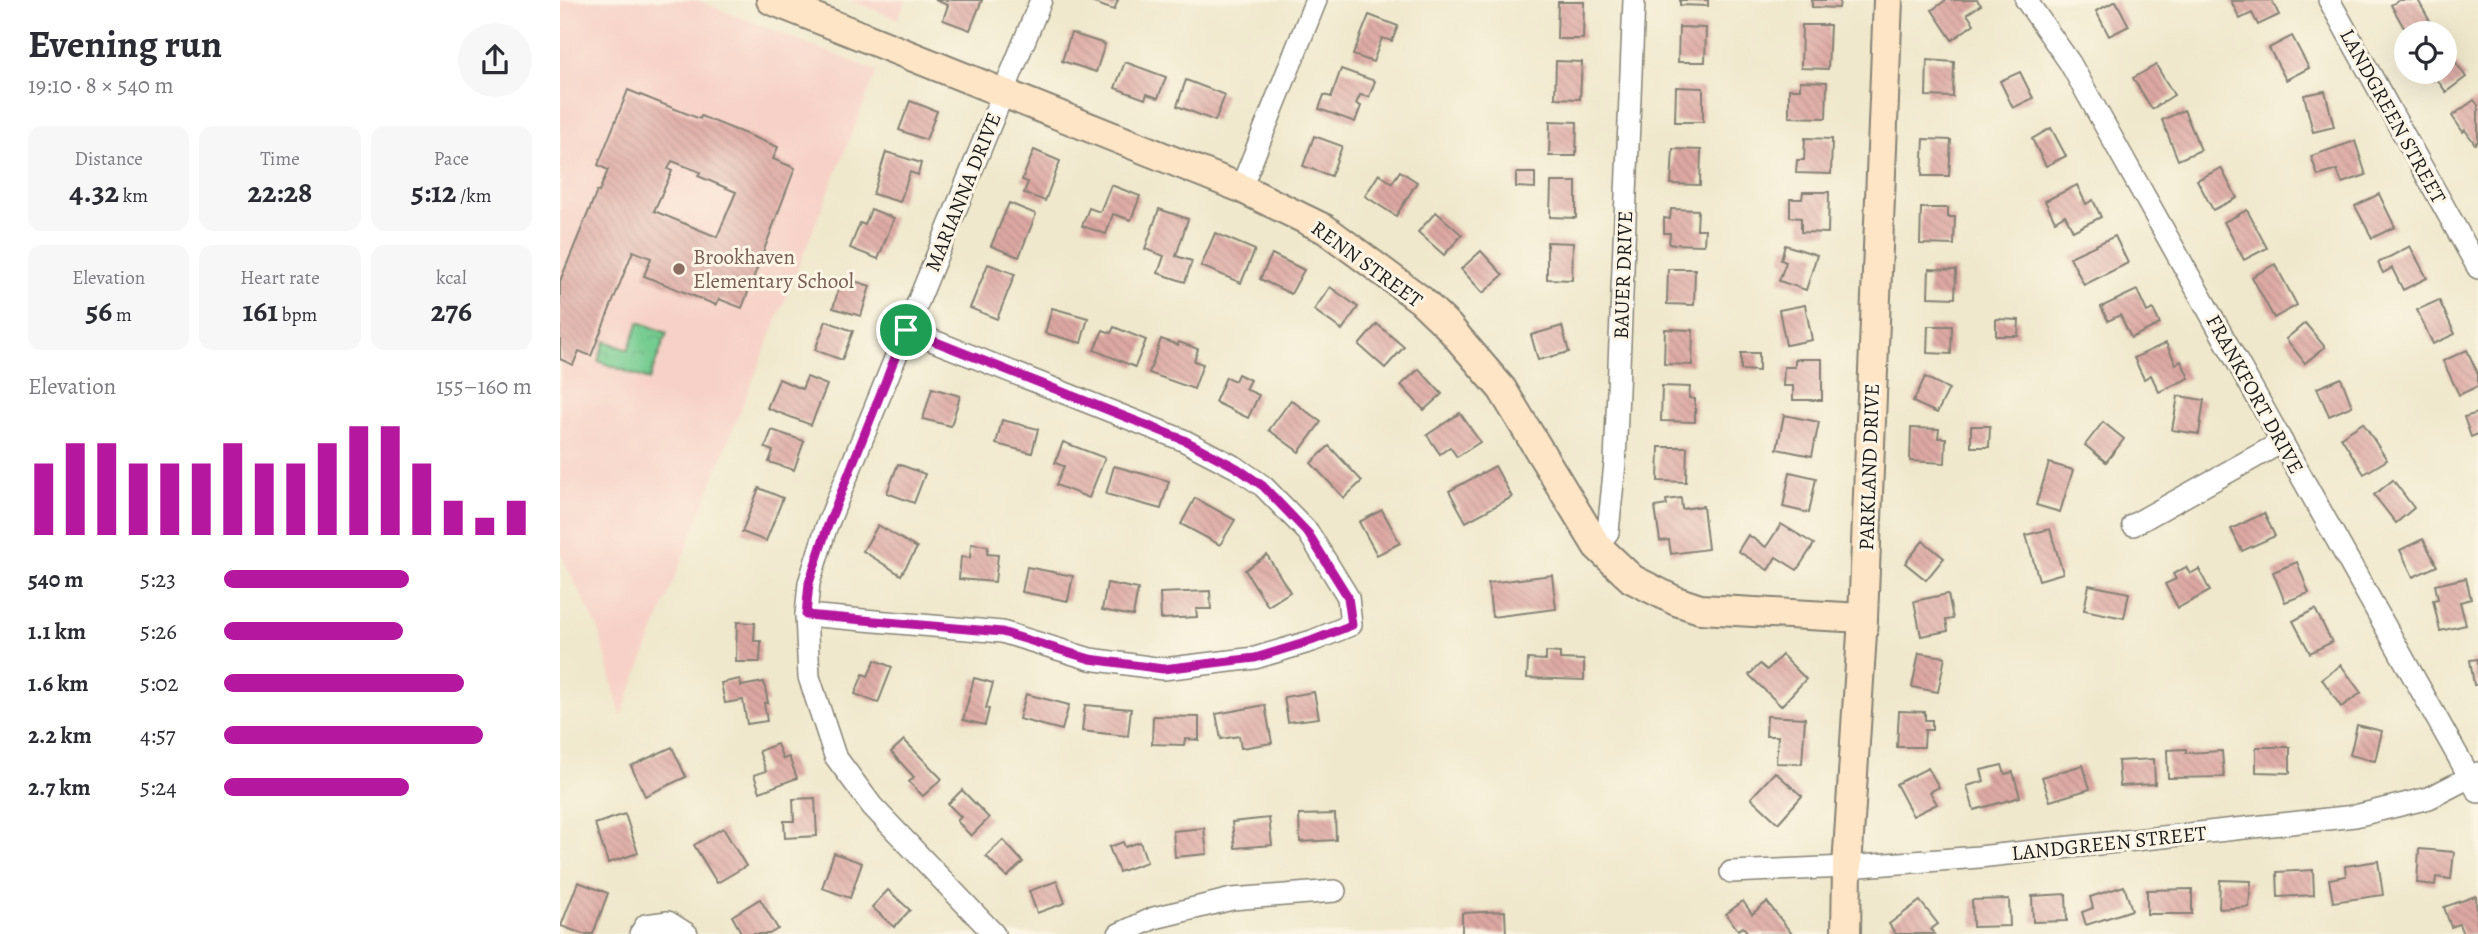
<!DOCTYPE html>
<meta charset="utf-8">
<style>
body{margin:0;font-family:Alegreya,serif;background:#f7f7f7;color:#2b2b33;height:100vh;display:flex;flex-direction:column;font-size:26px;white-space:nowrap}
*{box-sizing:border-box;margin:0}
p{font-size:23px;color:#7c7c81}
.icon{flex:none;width:38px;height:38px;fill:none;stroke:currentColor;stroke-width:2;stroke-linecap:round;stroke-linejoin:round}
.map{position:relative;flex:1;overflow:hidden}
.side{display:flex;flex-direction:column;background:#fff;width:560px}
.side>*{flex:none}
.fabs{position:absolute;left:1834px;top:21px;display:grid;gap:14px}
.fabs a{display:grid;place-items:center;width:63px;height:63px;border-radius:50%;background:#fff;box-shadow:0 7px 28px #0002;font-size:35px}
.pin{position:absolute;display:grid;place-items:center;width:60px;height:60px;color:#fff;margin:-30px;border:4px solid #fff;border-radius:50%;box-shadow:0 2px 7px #0007}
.round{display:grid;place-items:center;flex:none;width:74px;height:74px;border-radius:37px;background:#f7f7f7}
.headline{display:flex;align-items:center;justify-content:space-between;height:119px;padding:0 28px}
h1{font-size:38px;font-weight:700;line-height:52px}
.metrics{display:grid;grid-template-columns:repeat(3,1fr);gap:10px;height:119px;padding:7px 28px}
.metrics div{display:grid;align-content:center;border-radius:14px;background:#f7f7f7;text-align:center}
.metrics b{font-size:30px;font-weight:700}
.metrics small{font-size:19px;font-weight:400}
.metrics p{font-size:19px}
.chart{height:196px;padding:14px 28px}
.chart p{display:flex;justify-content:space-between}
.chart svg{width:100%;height:126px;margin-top:7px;stroke:#b5179e;stroke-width:6}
ul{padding:0 28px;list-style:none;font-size:23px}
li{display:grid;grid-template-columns:112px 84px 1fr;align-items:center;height:52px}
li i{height:18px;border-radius:9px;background:#b5179e}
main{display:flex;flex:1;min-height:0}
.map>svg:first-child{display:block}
.built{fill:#f7d1c7}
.park{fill:url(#park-crowns);stroke:#497456;stroke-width:2}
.building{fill:url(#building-back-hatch);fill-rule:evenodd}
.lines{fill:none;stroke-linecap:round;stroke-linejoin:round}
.street-casing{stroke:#868274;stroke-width:24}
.secondary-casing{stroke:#868274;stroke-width:32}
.street{stroke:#fff;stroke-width:21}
.secondary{stroke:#fee5c5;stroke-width:28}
.route-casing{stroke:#fff;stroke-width:14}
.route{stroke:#b5179e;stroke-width:9}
.education-dot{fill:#8d6e63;stroke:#fcf5e5;stroke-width:2.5}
.labels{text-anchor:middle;stroke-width:6;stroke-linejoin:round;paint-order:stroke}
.street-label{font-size:21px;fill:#1c1c1c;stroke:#fcf5e5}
.education-label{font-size:21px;fill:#785e54;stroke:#fcf5e5;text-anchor:start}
</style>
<main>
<section class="side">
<div class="headline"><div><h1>Evening run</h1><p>19:10 · 8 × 540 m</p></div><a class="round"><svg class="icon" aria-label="share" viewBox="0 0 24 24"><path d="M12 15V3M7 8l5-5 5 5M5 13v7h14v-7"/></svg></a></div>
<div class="metrics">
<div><p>Distance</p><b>4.32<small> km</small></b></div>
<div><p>Time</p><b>22:28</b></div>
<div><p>Pace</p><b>5:12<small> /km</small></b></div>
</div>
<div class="metrics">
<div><p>Elevation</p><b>56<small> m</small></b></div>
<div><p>Heart rate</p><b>161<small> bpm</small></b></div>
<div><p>kcal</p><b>276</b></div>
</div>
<div class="chart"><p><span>Elevation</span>155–160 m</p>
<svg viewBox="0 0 160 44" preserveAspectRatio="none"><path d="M5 44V19M15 44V12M25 44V12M35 44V19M45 44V19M55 44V19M65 44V12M75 44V19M85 44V19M95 44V12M105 44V6M115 44V6M125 44V19M135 44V32M145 44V38M155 44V32"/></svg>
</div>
<ul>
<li><b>540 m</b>5:23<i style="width:60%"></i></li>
<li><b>1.1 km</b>5:26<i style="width:58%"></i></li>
<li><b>1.6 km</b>5:02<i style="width:78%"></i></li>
<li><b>2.2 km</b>4:57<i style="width:84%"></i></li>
<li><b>2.7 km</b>5:24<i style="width:60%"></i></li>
</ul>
</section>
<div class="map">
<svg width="1918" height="934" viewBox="0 0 1918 934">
<defs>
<pattern id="park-crowns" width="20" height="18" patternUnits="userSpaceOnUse" patternTransform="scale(1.75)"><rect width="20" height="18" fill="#76cc91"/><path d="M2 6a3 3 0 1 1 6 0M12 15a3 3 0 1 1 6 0" fill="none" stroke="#66af7c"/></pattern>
<pattern id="building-back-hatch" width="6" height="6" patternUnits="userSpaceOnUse" patternTransform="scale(1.75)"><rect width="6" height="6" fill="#dda8a3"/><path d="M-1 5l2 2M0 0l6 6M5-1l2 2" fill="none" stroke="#bd908c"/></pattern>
</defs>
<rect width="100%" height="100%" fill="#fcf5e5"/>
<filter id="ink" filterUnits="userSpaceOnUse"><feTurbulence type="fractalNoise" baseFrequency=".0143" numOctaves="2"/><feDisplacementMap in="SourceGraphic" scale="14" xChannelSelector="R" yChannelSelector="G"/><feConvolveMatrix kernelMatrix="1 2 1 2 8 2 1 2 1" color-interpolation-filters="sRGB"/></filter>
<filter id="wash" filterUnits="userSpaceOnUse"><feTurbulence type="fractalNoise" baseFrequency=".00686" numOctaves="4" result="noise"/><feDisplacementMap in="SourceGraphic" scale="28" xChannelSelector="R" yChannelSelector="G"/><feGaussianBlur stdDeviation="1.57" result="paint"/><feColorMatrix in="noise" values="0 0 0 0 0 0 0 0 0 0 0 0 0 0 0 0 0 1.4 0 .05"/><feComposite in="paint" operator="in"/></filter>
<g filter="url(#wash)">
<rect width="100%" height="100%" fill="#efe8cc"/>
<g class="built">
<path d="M0,0H136L317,71L158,467L61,717L39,630L0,553Z"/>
<path d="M290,0H346L338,19Z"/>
</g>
<path class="park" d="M79,322L107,333L89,380L38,361L45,341L68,350Z"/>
<g id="blocks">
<g class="building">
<path d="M375,0H422L410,30L383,20L388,5Z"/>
<path d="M525,0H558L554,10Z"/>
<path d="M1120,0H1148V6L1120,5Z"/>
<path d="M1252,0H1280L1279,8L1252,7Z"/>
<path d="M1386,0H1417L1421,5L1407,14L1414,24L1392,40L1372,10Z"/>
<path d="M1712,0L1719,15L1698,25L1692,13L1680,19L1671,1Z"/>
<path d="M1840,0H1858L1872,25L1857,33H1847L1831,5Z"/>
<path d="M1556,1L1569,26L1549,36L1536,11Z"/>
<path d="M998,2H1024L1023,39H997Z"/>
<path d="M809,15L838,26L832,41L822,38L813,62L793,55Z"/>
<path d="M1242,25H1270L1268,69L1241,68Z"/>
<path d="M1119,27L1146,28L1145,62H1118Z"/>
<path d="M511,33L545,44L536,72L502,61Z"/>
<path d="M1732,36L1749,68L1726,80L1709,48Z"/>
<path d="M1885,47L1906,77L1886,92L1876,78L1873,81L1867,72H1885Z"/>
<path d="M1367,60L1394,62L1393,97L1366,96Z"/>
<path d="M996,61L1022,62L1020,99L995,98Z"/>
<path d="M565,62L606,77L598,98L587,94L585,99L555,88Z"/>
<path d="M1596,65L1614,95L1592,109L1573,78Z"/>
<path d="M781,69L815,81L809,97L800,95L796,104L801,106L795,122L759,109L764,95L771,97Z"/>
<path d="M1460,72L1473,98L1453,108L1440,81Z"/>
<path d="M626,80L665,95L655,121L617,106Z"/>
<path d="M1240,81L1267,82L1266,118L1229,117V89H1240Z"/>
<path d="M1116,87L1143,88V122H1115Z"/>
<path d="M68,90L140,119L141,116L218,147L213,159L235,168L182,308L159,299L156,305L84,276L91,258L73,251L31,356L19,351L13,365L0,359V281L37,191L39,192L48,170L38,165ZM112,161L140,172L138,176L176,192L157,237L94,211L112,171L108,169Z"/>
<path d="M1765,91L1774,127L1753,132L1744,95Z"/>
<path d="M1914,100L1918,105V141L1915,144L1905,130L1903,132L1892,116Z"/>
<path d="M350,101L377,111L366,140L339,130Z"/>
<path d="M1624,110L1641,150L1618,160L1602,120Z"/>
<path d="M990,121L1017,122L1016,156H989Z"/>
<path d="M1491,128L1506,156L1486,166L1472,139Z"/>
<path d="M754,136L782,146L771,176L743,166Z"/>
<path d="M1245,138L1272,139L1271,174L1236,173L1237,160H1244Z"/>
<path d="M1364,139L1391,140L1389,176H1362Z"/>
<path d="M1795,141L1806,175L1782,183L1777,170L1758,176L1751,156Z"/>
<path d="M1113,149L1141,150L1140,185L1111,184Z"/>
<path d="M474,150L500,161L485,201L464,193L468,182L462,180Z"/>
<path d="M326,152L361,163L358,175L350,172L340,202L313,194Z"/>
<path d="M1661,168L1677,198L1653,210L1637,180Z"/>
<path d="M840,171L857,182L836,216L805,196L819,174L832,183Z"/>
<path d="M956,173H975V188L956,187Z"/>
<path d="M991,182H1016V218L990,217Z"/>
<path d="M551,185L580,196L571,220L553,214L546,234L522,226L529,208L540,212Z"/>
<path d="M1517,185L1526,204L1533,200L1541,217L1513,231L1505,215L1495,221L1485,201Z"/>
<path d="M1243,192H1269L1268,233L1241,232V218L1230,217V199H1242Z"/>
<path d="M1819,194L1835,227L1812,238L1795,206Z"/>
<path d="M449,203L476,214L459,257L431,246Z"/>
<path d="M1361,208H1388V217H1395L1394,245L1360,244Z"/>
<path d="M311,209L334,218L318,259L290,248L300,223L305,225Z"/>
<path d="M599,209L628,219L616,256L632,261L625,282L598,273L604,256L585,249Z"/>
<path d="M1111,209L1138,210L1137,229H1145L1144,245L1109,244L1110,233H1104V218L1110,219Z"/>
<path d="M1687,210L1707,248L1684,260L1664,222Z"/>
<path d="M876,212L902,235L884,255L858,232Z"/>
<path d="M655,233L695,250L681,283L641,266Z"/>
<path d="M1555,236L1568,263L1524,285L1510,257Z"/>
<path d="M987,242L1013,243L1012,280L987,279Z"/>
<path d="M1225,245L1257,255L1246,290L1219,281L1226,262L1221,260Z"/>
<path d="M1850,246L1867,278L1843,290L1832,268L1823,273L1818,263Z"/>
<path d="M921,251L943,275L923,293L901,269Z"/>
<path d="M712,254L744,270L731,294L700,279Z"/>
<path d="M428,264L455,274L437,319L410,308Z"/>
<path d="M1715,264L1737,305L1714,318L1692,277Z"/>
<path d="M1108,269H1135L1134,305L1107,304Z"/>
<path d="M1369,269L1396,270L1395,298L1368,297Z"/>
<path d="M282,277L310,286L301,316L273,308Z"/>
<path d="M770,287L798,307L782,330L754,310Z"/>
<path d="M1577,290L1587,312L1593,309L1600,324L1571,338L1560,315L1548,321L1541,307Z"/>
<path d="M1879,300L1895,334L1873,344L1857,310Z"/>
<path d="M1245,305L1252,340L1226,345L1219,310Z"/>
<path d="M492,308L528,318L521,343L485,333Z"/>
<path d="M1436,319L1459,320L1458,336H1436Z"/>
<path d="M266,321L293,331L282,360L255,350Z"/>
<path d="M1745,323L1765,347L1745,363L1726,339Z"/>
<path d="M817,324L844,347L825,368L799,345Z"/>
<path d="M1002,326L1009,352L978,360L971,335Z"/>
<path d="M1368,326H1392L1391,354L1367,353Z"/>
<path d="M554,327L586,340L575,367L534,350L543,330L551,333Z"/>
<path d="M1105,329L1133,330L1132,365L1104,364Z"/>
<path d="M601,339L618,345L619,342L638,349L634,361L643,364L634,389L589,373Z"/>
<path d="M1606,343L1616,364L1621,361L1629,378L1599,392L1591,375L1584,379L1574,358Z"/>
<path d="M1907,350L1918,374V386L1899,395L1883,361Z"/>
<path d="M1181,353H1199V371L1181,370Z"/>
<path d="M1235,359H1262V400H1233V386H1223L1224,367H1235Z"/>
<path d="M859,369L882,394L864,410L841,385Z"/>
<path d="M678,374L690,380L685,389L699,395L688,418L655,402L666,377L675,381Z"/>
<path d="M247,377L267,385L251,425L207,408L219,379L242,389Z"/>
<path d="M1365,377L1389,389L1377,413L1353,402Z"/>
<path d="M1781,378L1792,406L1769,416L1757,388Z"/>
<path d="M1102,386L1130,387L1129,398L1135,399V422L1101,421Z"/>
<path d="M372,388L400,396L391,426L363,419Z"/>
<path d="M1618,396L1644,400L1639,434L1612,430Z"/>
<path d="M731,400L761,422L739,452L709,430Z"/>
<path d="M900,413L920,442L897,457L890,447L880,454L867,435Z"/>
<path d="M1918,413V434L1911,437L1904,417Z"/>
<path d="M1224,415L1259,422L1252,456L1217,449Z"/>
<path d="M442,420L478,429L472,453L436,444Z"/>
<path d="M1543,422L1564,439L1546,462L1525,445Z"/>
<path d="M1803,423L1827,460L1804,474L1781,437Z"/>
<path d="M1411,426H1430L1429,447H1411Z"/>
<path d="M1351,428L1379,429L1378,438H1386L1385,463L1350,461Z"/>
<path d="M212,430L244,441L234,470L209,462L213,451L205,448Z"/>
<path d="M503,442L545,458L529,498L496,485L504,466L495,463Z"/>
<path d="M769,446L802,481L784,498L751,463Z"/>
<path d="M1099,447H1127L1126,482L1098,481Z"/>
<path d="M1489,463L1513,470L1500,512L1476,505Z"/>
<path d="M338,464L365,474L354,503L327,493Z"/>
<path d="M554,466L609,481L601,509L546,494Z"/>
<path d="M935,466L952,497L906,522L889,491Z"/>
<path d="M1230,472L1256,478L1249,513L1223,507Z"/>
<path d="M1833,480L1854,508L1836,523L1814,495Z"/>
<path d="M199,488L223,498L206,541L182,532Z"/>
<path d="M635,498L675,520L660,545L621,524Z"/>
<path d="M1121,498L1122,509L1143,506L1148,549L1111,554L1109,540L1100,541L1095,507L1107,505L1106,500Z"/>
<path d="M822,510L840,543L817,555L799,522Z"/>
<path d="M1704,513L1715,536L1682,551L1671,529Z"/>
<path d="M1221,524L1254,544L1237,570L1216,557L1208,570L1178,551L1188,535L1206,547Z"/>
<path d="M318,525L357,548L341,575L303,551Z"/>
<path d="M1490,529L1503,573L1479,580L1466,535Z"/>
<path d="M1863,539L1877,566L1853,577L1840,550Z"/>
<path d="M1363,541L1384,558L1366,580L1345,563Z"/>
<path d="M411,544L428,546L427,554L438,555L435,582L399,579L401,557L410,558Z"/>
<path d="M707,555L730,592L708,606L685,570Z"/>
<path d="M1737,562L1749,593L1725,602L1713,572Z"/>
<path d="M467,567L513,576L508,601L462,592Z"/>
<path d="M1626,567L1630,574L1639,569L1650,591L1618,608L1605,584L1616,579L1613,574Z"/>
<path d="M992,575L996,609L932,617L928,583Z"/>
<path d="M1906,578L1911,599L1900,602L1906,625L1880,631L1873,600L1878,599L1875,585Z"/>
<path d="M547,583L578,589L573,616L542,610Z"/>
<path d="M1529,585L1569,593L1564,618L1524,610Z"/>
<path d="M650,591L651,609H636L637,617L601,619L600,593Z"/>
<path d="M1388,594L1393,619L1386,620L1388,631L1361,636L1354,601Z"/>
<path d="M1755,609L1772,642L1750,653L1733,621Z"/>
<path d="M177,622L195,623L194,641H201L200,662H176Z"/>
<path d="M986,652L1000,653V659L1024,660V680L967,678L968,659L986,660Z"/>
<path d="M1359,653L1385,657L1378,692L1352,687Z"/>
<path d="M1222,655L1246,679L1221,706L1189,675L1200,664L1207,670Z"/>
<path d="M1918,659V685H1914L1910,660Z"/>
<path d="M315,660L332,667L318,703L295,694L303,674L308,676Z"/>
<path d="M1781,665L1801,693L1781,707L1762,679Z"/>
<path d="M414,678L433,683L426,708L429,709L425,725L403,720Z"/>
<path d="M180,679L181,686L204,682L208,703H204L207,721L187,724L183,700L165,703L161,683Z"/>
<path d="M754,692L759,718L728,722L724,697Z"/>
<path d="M466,694L509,705L502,730L459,719Z"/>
<path d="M525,705L571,709L568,736L522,731Z"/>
<path d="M705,705L712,743L681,748L679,736L661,739L656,714Z"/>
<path d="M1339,711L1365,712V720H1372V730H1365L1364,747H1337Z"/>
<path d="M593,716L639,717V740L625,739L624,745L592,744Z"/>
<path d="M1207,716L1245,718L1242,764L1216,763L1218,736H1206Z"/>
<path d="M1797,725L1822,731L1815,761L1790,755Z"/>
<path d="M344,740L382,779L363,796L349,782L354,777L331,752Z"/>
<path d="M217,744L223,759L229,757L237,778L200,792L194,775L206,771L199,751Z"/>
<path d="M112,747L126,777L85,796L71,766Z"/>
<path d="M1696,747H1730V773L1696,772Z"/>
<path d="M1626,749V753L1662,751L1664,777L1608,778L1607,750Z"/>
<path d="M1594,759L1595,784L1560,786L1558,761Z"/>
<path d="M1442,765L1445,774L1453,772L1460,797L1414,810L1407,786L1424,781L1421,770Z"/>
<path d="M1523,765L1530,789L1490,801L1482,777Z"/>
<path d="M1368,768L1379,787L1370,792L1377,804L1353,816L1336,784Z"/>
<path d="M1215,772L1242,796L1218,823L1191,798Z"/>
<path d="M402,790L429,818L411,836L397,821L401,817L388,804Z"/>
<path d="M255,798L257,836L225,838L224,821H234L233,799Z"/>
<path d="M65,814L78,853L48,863L35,824Z"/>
<path d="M775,814L776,840L740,842L739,815Z"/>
<path d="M709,818L712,845L675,848L672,822Z"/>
<path d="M163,828L186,866L157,883L134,845Z"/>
<path d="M644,828L647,854L615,857L613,831Z"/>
<path d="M443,840L463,862L447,877L426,856Z"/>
<path d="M563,842L565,847L580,842L587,862L559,872L549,847Z"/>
<path d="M1859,849L1894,852L1891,879L1876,877L1875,885L1857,883Z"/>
<path d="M274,853L302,863L290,898L262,888Z"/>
<path d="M1818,861L1823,895L1773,902L1769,879L1786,876L1785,866Z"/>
<path d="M1753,870L1754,895L1718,897L1717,872Z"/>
<path d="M1660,880L1691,881L1689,907L1659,909Z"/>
<path d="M497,881L505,903L477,913L469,891Z"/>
<path d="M18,882L48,893L33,934H23L1,926Z"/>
<path d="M1564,886L1572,910L1526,925L1522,912L1533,908L1530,897Z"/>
<path d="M1632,889V914H1587V890Z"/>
<path d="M328,890L350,910L334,927L312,907Z"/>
<path d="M1506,894L1507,921L1473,922L1472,896Z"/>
<path d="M1916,896L1918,934H1903L1899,924L1891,927L1884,907Z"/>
<path d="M200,899L218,929L209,934H182L172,916Z"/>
<path d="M1449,899L1450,926L1413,927L1412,900Z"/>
<path d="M1183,901L1192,914L1207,902L1232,934H1189L1183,927L1178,930L1166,914Z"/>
<path d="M1360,901L1378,924L1371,929L1374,934H1336L1329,924Z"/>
<path d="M945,911L946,934H902V913Z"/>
</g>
</g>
</g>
<g filter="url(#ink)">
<use href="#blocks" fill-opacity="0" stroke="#868274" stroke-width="2"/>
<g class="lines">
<g class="street-casing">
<g id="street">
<path d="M1466,0L1510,63L1918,792"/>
<path d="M1769,0L1918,268"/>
<path d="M681,188L756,0"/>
<path d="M1573,525L1722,442"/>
<path d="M1037,546L1048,532L1055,463L1074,0"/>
<path d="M246,615L442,632L530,659L603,669L695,658L752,641L791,625L788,597L748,532L703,486L677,468L623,440L346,330"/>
<path d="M1171,872L1287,867L1419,857L1795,816L1869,798L1918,773"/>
<path d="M80,934L86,925L108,922L127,934"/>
<path d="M434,934L312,806L275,756L249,677L246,615L249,583L266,528L481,0"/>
<path d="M559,934L594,918L672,899L775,891"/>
</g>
</g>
<g class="secondary-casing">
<g id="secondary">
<path d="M211,0L681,188L765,229L861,300L888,326L942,389L1037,546L1072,579L1116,601L1140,609L1303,618"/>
<path d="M1286,934L1287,867L1303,618L1328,0"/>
</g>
</g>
<use href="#street" class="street"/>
<use href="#secondary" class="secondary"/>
</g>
</g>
<g class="lines" filter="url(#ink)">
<g class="route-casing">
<path id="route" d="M346,330L624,440L677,468L703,486L748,533L788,597L792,625L751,641L695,658L603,669L530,659L442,632L246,615L249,583L267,528Z"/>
</g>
<use href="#route" class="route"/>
</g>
<circle class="education-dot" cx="119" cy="269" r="7"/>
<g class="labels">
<g class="street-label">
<text transform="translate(1833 116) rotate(61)" y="7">LANDGREEN STREET</text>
<text transform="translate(403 192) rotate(-68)" y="7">MARIANNA DRIVE</text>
<text transform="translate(807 264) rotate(36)" y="7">RENN STREET</text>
<text transform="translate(1063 275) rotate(-88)" y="7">BAUER DRIVE</text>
<text transform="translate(1695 394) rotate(61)" y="7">FRANKFORT DRIVE</text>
<text transform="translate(1309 467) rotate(-88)" y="7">PARKLAND DRIVE</text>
<text transform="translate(1549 843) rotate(-6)" y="7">LANDGREEN STREET</text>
</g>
<g class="education-label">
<text x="133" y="264">Brookhaven<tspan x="133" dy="24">Elementary School</tspan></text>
</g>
</g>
</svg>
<div class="fabs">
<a><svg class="icon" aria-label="locate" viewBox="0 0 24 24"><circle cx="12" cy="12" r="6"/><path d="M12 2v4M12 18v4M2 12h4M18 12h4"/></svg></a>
</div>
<div class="pin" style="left:346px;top:330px;background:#1e9e55"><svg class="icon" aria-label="arrive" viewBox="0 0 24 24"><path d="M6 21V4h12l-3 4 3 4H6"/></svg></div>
</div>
</main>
